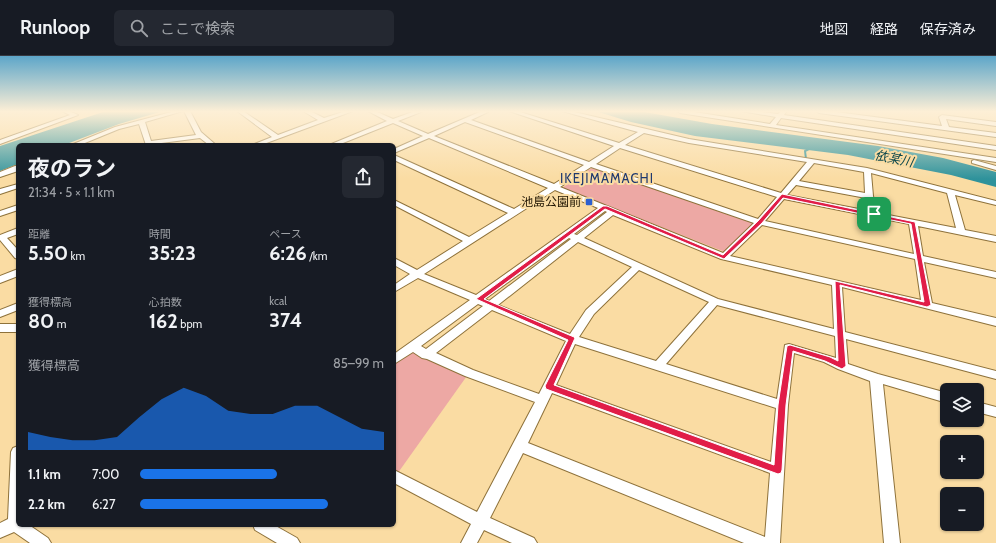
<!DOCTYPE html>
<html lang="ja">
<meta charset="utf-8">
<style>
body{margin:0;font-family:Cabin,"Noto Sans JP",sans-serif;background:#242831;color:#f1f3f6;height:100vh;display:flex;flex-direction:column;font-size:15px;white-space:nowrap}
*{box-sizing:border-box;margin:0}
p{font-size:13px;color:#9ea1a6}
.icon{flex:none;width:22px;height:22px;fill:none;stroke:currentColor;stroke-width:2;stroke-linecap:round;stroke-linejoin:round}
.map{position:relative;flex:1;overflow:hidden}
.side{position:absolute;left:16px;top:87px;width:380px;height:384px;display:flex;flex-direction:column;background:#171b24;border-radius:6px;box-shadow:0 1px 3px #0004}
.side>*{flex:none}
.tools{position:absolute;left:940px;top:327px;display:grid;gap:8px}
.tools a{display:grid;place-items:center;width:44px;height:44px;border-radius:6px;background:#171b24;box-shadow:0 1px 3px #0004;font-size:20px}
.pin{position:absolute;display:grid;place-items:center;width:34px;height:34px;color:#fff;margin:-17px;border-radius:8px;box-shadow:0 2px 6px #0006}
.round{display:grid;place-items:center;flex:none;width:42px;height:42px;border-radius:6px;background:#242831}
.overview{display:flex;align-items:center;justify-content:space-between;height:68px;padding:0 12px}
h1{font-size:22px;font-weight:700;line-height:30px}
.metrics{display:grid;grid-template-columns:repeat(3,1fr);gap:6px;height:68px;padding:4px 12px}
.metrics div{display:grid;align-content:center}
.metrics b{font-size:20px;font-weight:700}
.metrics small{font-size:11px;font-weight:400}
.metrics p{font-size:11px}
.chart{height:112px;padding:8px 12px}
.chart p{display:flex;justify-content:space-between}
.chart svg{width:100%;height:72px;margin-top:4px;fill:#1a73e8;opacity:.7}
ul{padding:0 12px;list-style:none;font-size:13px}
li{display:grid;grid-template-columns:64px 48px 1fr;align-items:center;height:30px}
li i{height:10px;border-radius:5px;background:#1a73e8}
header{display:flex;align-items:center;gap:24px;box-sizing:border-box;height:56px;padding:0 20px;background:#171b24;border-bottom:1px solid #363941}
header strong{font-size:19px}
nav{display:flex;gap:22px;margin-inline-start:auto;font-size:14px}
.search{width:280px;height:36px;background:#242831;display:flex;align-items:center;gap:10px;box-sizing:border-box;padding:0 14px;border-radius:6px;color:#9ea1a6;font-size:15px}
.map>svg:first-child{display:block}
.green{fill:#eda8a4}
.water{fill:#2e929b}
.lines{fill:none;stroke-linecap:round;stroke-linejoin:round}
.stream{stroke:#2e929b;stroke-width:2}
.minor-casing{stroke:#8e723b;stroke-width:2}
.minor{fill:#fff;fill-rule:evenodd}
.route{fill:#e11d48;stroke:#fff;fill-rule:evenodd}
.poi-dot{fill:#2e60cf;stroke:#fadca3;stroke-width:1.5}
.labels{text-anchor:middle;stroke-width:4;stroke-linejoin:round;paint-order:stroke}
.far-poi-label{font-size:12px;fill:#1f1400;stroke:#fadca3;text-anchor:end}
.far-water-label{font-size:13px;font-style:italic;fill:#0c474c;stroke:#fadca3}
.far-quarter-label{font-size:13px;letter-spacing:1px;fill:#1f396f;stroke:#fadca3}
</style>
<header>
<strong>Runloop</strong>
<div class="search"><svg class="icon" aria-label="search" viewBox="0 0 24 24"><circle cx="10" cy="10" r="6"/><path d="M15 15l6 6"/></svg>ここで検索</div>
<nav><a>地図</a><a>経路</a><a>保存済み</a></nav>
</header>
<div class="map">
<svg width="996" height="487" viewBox="0 0 996 487">
<rect width="100%" height="100%" fill="#fadca3"/>
<g class="green">
<path d="M593,111L754,166L725,196L562,132Z"/>
<path d="M412,291L469,317L395,421L394,304Z"/>
</g>
<g class="water">
<path d="M106,55H163L119,68L64,89H18V108L0,115V90Z"/>
<path d="M595,55H639L712,68L878,90L943,102L996,116V131L951,119L848,99L695,80L631,66Z"/>
</g>
<g class="lines">
<path class="stream" d="M806,103L805,95L809,93"/>
<g class="minor-casing">
<g id="minor">
<path d="M62,55H69L78,59L0,88V84L70,59Z"/>
<path d="M175,55H183L145,66L151,85L196,79L184,55H190L201,76L216,89H209L200,82L146,89L139,68L119,73L80,89H71L115,71Z"/>
<path d="M237,55H243L278,79L318,64L303,55H310L324,62L346,55H353L261,89H252L272,81Z"/>
<path d="M368,55H375L393,63L415,55H422L421,56L398,65L428,78L482,55H489L488,56L471,64L589,106L614,90L509,55H517L619,87L638,76L562,55H570L689,83L867,112L996,145V149L955,139L965,174L996,180V186L918,170L923,200L996,216V222L924,206L932,247L996,262V270L842,231L845,276L996,315V323L846,283L848,308L878,318L947,337V347L883,328L900,487H884L870,325L838,313L824,306L794,297L788,349L780,487H744L523,397L490,462L534,482L537,487H512L484,474L477,487H461L471,468L394,427V414L477,456L535,346L465,320L427,303L422,302L413,296L394,308V298L470,244L418,222L394,236V229L410,218L394,209V202L417,214L463,185L394,149V144L469,181L508,157L394,104V99L514,153L548,132L429,82L394,97V93L423,80L393,67L338,89H329L387,65ZM465,66L584,109L554,128L434,80ZM644,77L689,87L807,106L781,137L625,89ZM620,92L777,141L758,163L596,108ZM814,107L864,116L865,137L799,125ZM591,111L754,167L723,197L560,131ZM871,117L947,137L956,172L878,157L873,140ZM796,129L866,142L869,155L787,139ZM555,134L598,152L476,239L424,218ZM784,143L909,168L914,198L765,165ZM605,155L607,156L577,179L574,178ZM613,159L721,203L832,229L834,273L718,243L584,182ZM762,169L915,203L921,244L730,200ZM569,182L571,183L489,245L485,243ZM578,186L632,211L586,254L570,278L498,249ZM639,214L709,246L656,305L579,281L594,258ZM478,248L483,250L426,293L421,290ZM717,249L835,280L836,302L789,288L785,289L777,343L666,308ZM492,254L566,285L539,338L473,314L436,297ZM575,288L776,352L771,406L556,329ZM552,337L770,417L765,481L528,387Z"/>
<path d="M677,55H688L770,68L776,61L741,55H753L778,58L781,55H784L786,56L784,59L996,90V94L781,62L776,69L996,102V106L680,57Z"/>
<path d="M816,55H829L942,70L939,61L942,59L996,66V70L946,63L949,71L996,77V81L819,57Z"/>
<path d="M974,104L996,110V114L972,107V105Z"/>
<path d="M15,110H18V115L0,121V116Z"/>
<path d="M18,128V132L0,138V133Z"/>
<path d="M18,149V154L0,160V155Z"/>
<path d="M18,172V178L7,182L18,194V203L15,202L0,184V179Z"/>
<path d="M18,213V220L0,227V220Z"/>
<path d="M18,247V254L0,261V254Z"/>
<rect x="0" y="268" width="18" height="8"/>
<path d="M977,346L996,351V361L977,356Z"/>
<path d="M18,390V469H29L48,482L51,487H30L14,476L0,482V467L8,463L11,396L13,392Z"/>
<path d="M253,469H274L297,482L300,487H277L255,474Z"/>
</g>
</g>
<use href="#minor" class="minor"/>
</g>
<linearGradient id="sky" x2="0" y2="1"><stop stop-color="#5da6c9"/><stop offset="0.45" stop-color="#fdefd6"/><stop offset="1" stop-color="#fdefd6" stop-opacity="0"/></linearGradient>
<rect width="996" height="123" fill="url(#sky)"/>
<path class="route" d="M782,138L915,166L931,249L927,251L840,229L846,310L842,313L825,305L793,295L786,349L782,414L781,417L778,418L546,333L545,330L568,284L476,243L603,150H607L723,199L758,165ZM783,142L911,168L924,246L835,225L838,305L830,301L790,289L787,290L778,349L774,409L554,329L575,282L574,281L484,243L605,153L724,203L762,167Z"/>
<rect class="poi-dot" x="585" y="142" width="8" height="8" rx="2"/>
<g class="labels">
<g class="far-poi-label">
<text x="581" y="150">池島公園前</text>
</g>
<g class="far-water-label">
<text transform="translate(894 102) rotate(11)" y="5">依某川</text>
</g>
<g class="far-quarter-label">
<text x="607" y="127">IKEJIMAMACHI</text>
</g>
</g>
</svg>
<div class="tools">
<a><svg class="icon" aria-label="layers" viewBox="0 0 24 24"><path d="M12 4l9 5-9 5-9-5zM3 14l9 5 9-5"/></svg></a>
<a>+</a>
<a>−</a>
</div>
<div class="pin" style="left:874px;top:158px;background:#1e9e55"><svg class="icon" aria-label="arrive" viewBox="0 0 24 24"><path d="M6 21V4h12l-3 4 3 4H6"/></svg></div>
<section class="side">
<div class="overview"><div><h1>夜のラン</h1><p>21:34 · 5 × 1.1 km</p></div><a class="round"><svg class="icon" aria-label="share" viewBox="0 0 24 24"><path d="M12 15V3M7 8l5-5 5 5M5 13v7h14v-7"/></svg></a></div>
<div class="metrics">
<div><p>距離</p><b>5.50<small> km</small></b></div>
<div><p>時間</p><b>35:23</b></div>
<div><p>ペース</p><b>6:26<small> /km</small></b></div>
</div>
<div class="metrics">
<div><p>獲得標高</p><b>80<small> m</small></b></div>
<div><p>心拍数</p><b>162<small> bpm</small></b></div>
<div><p>kcal</p><b>374</b></div>
</div>
<div class="chart"><p><span>獲得標高</span>85–99 m</p>
<svg viewBox="0 0 160 44" preserveAspectRatio="none"><path d="M0 44V33L10 36L20 38L30 38L40 36L50 24L60 13L70 6L80 11L90 20L100 22L110 22L120 17L130 17L140 24L150 31L160 33V44z"/></svg>
</div>
<ul>
<li><b>1.1 km</b>7:00<i style="width:56%"></i></li>
<li><b>2.2 km</b>6:27<i style="width:77%"></i></li>
</ul>
</section>
</div>
